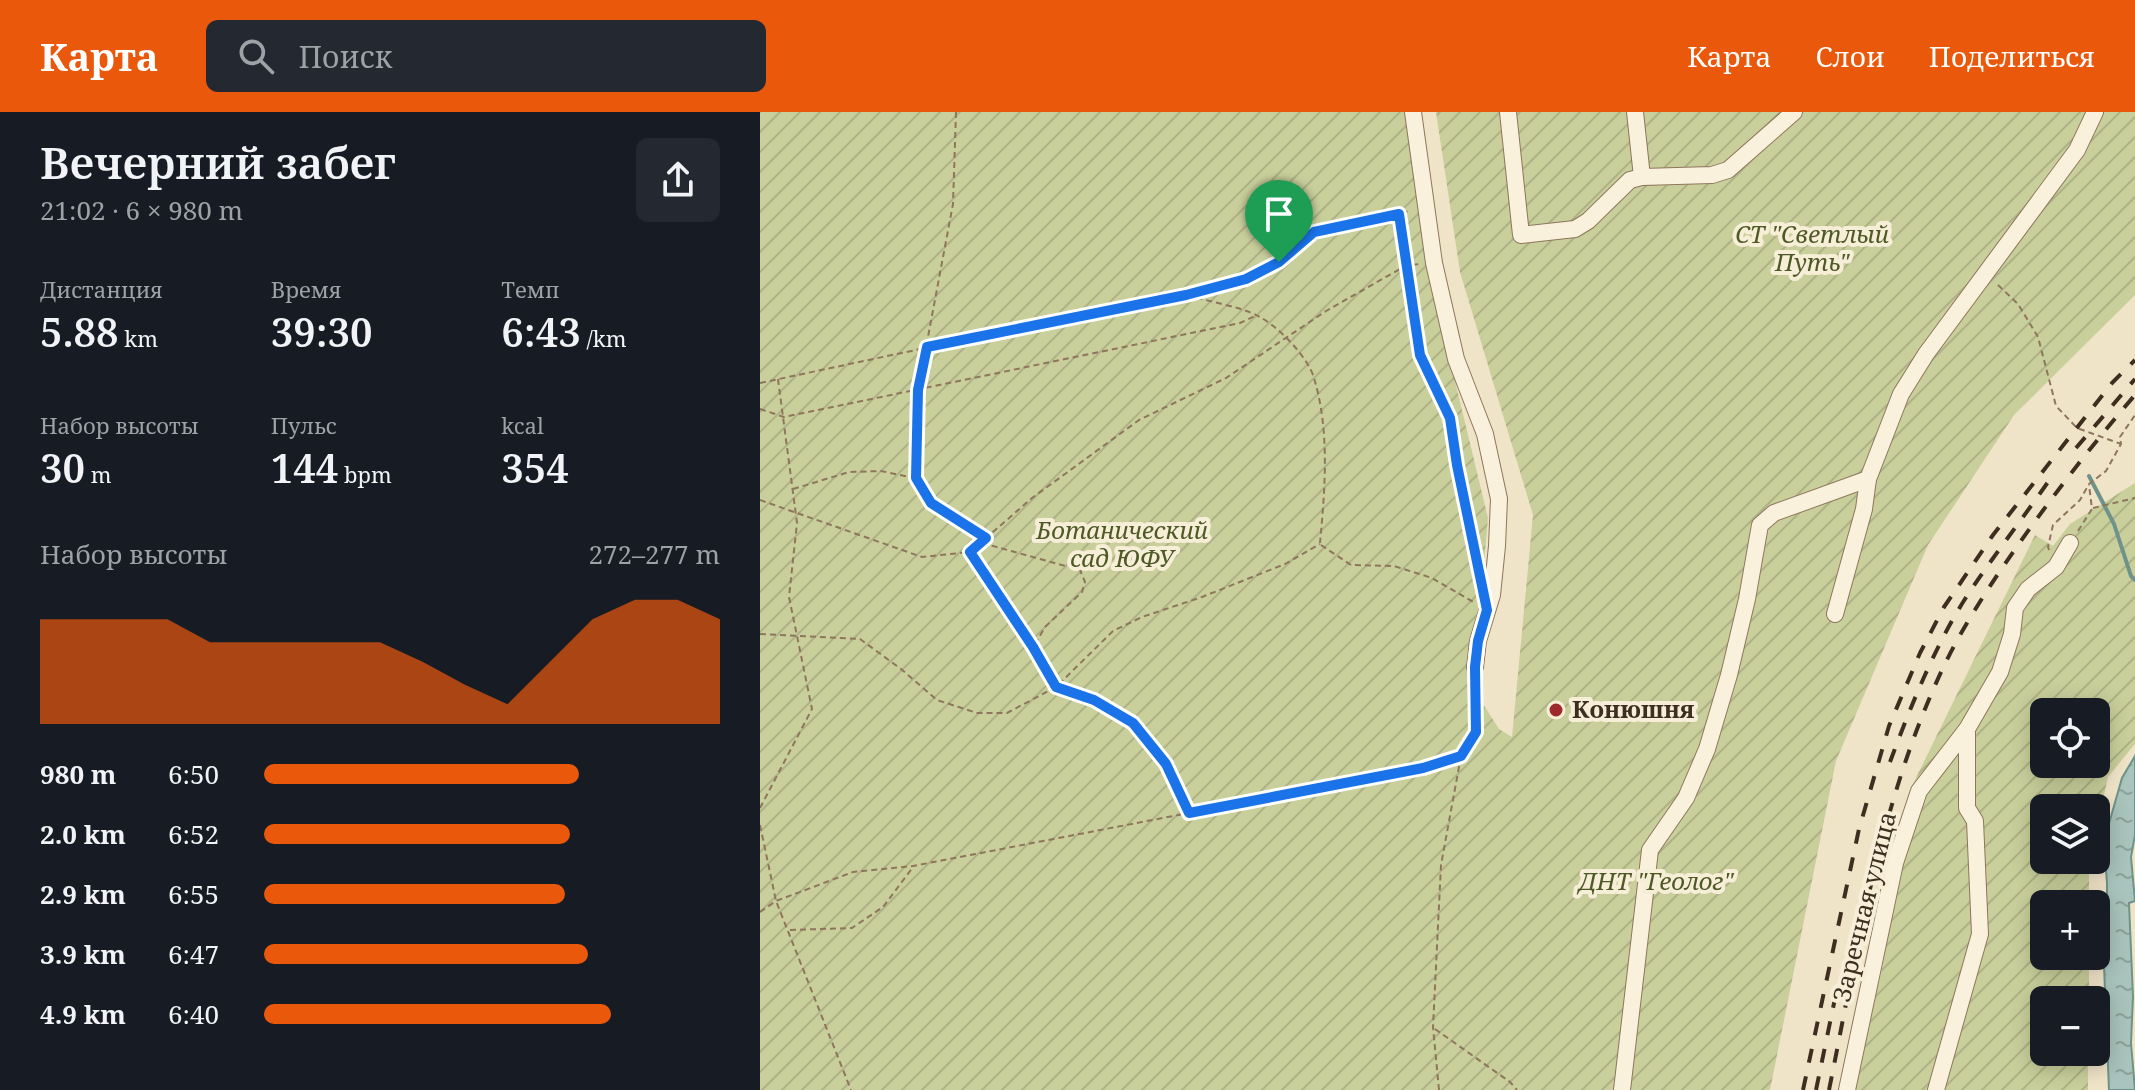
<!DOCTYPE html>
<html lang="ru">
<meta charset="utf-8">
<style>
body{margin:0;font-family:"Noto Serif",serif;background:#242831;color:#f1f3f6;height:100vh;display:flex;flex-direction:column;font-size:30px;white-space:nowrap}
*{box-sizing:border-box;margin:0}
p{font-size:26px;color:#9ea1a6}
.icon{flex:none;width:44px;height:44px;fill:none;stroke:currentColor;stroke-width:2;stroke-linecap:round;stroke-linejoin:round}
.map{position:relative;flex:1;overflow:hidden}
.panel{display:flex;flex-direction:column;background:#171b24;width:760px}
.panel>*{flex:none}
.buttons{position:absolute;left:1270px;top:586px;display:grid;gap:16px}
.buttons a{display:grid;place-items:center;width:80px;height:80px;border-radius:12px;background:#171b24;box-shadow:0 4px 20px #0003;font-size:40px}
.pin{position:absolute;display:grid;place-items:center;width:68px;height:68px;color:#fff;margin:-82px -34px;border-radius:50% 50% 50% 0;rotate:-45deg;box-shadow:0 0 8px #0007}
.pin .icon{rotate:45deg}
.round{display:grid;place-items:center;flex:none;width:84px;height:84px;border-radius:12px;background:#242831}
.headline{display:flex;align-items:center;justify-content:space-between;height:136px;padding:0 40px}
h1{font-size:44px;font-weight:600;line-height:60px}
.stats{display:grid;grid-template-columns:repeat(3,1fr);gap:12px;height:136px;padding:8px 40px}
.stats div{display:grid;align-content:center}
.stats b{font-size:40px;font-weight:600}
.stats small{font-size:22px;font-weight:400}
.stats p{font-size:22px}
.chart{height:224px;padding:16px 40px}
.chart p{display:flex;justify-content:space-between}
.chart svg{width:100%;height:144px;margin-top:8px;fill:#ea580c;opacity:.7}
ul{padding:0 40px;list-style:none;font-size:26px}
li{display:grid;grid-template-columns:128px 96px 1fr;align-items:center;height:60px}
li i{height:20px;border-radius:10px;background:#ea580c}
header{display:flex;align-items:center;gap:48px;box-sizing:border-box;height:112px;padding:0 40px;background:#ea580c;color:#fff}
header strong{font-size:38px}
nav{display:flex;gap:44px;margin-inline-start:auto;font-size:28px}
.search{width:560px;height:72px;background:#242831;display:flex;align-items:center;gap:20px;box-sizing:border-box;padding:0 28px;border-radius:12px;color:#9ea1a6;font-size:30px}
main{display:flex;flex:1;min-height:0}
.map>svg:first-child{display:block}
.garden{fill:url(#garden-furrows);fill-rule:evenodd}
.water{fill:url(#water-ripples);stroke:#6f938a;stroke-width:2}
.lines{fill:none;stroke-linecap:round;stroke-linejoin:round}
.stream{stroke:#6f938a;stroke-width:4}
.minor-casing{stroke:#8d765c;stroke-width:18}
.path{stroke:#8d765c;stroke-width:2;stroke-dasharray:6 4;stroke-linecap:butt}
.minor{stroke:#faf1dc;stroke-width:16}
.rail{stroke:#3d2e20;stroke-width:4;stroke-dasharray:14 14;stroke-linecap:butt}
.route-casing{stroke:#fff;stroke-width:16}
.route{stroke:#1a73e8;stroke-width:10}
.poi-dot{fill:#9e2a2b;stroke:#f7eed8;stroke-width:3}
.labels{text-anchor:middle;stroke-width:8;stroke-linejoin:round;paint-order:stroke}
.park-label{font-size:24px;font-style:italic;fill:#4d5a26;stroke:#f7eed8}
.poi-label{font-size:24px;font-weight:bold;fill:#3d2e20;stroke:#f7eed8;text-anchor:start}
.street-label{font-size:24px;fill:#3d2e20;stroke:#f7eed8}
</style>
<header>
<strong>Карта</strong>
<div class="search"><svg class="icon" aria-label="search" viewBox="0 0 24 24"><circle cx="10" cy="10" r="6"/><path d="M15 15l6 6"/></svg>Поиск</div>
<nav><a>Карта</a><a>Слои</a><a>Поделиться</a></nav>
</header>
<main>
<section class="panel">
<div class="headline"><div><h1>Вечерний забег</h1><p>21:02 · 6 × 980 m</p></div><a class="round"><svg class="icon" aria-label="share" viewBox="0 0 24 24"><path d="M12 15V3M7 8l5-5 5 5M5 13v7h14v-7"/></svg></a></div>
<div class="stats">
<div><p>Дистанция</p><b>5.88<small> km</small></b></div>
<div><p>Время</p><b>39:30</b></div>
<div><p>Темп</p><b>6:43<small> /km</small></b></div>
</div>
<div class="stats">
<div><p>Набор высоты</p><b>30<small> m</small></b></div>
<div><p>Пульс</p><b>144<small> bpm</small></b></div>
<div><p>kcal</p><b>354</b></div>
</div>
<div class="chart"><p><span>Набор высоты</span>272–277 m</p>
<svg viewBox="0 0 160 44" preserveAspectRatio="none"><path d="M0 44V12L10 12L20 12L30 12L40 19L50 19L60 19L70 19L80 19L90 25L100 32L110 38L120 25L130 12L140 6L150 6L160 12V44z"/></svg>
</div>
<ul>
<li><b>980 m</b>6:50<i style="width:69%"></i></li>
<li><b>2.0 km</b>6:52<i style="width:67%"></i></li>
<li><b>2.9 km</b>6:55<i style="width:66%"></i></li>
<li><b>3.9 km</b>6:47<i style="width:71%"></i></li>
<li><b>4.9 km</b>6:40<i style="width:76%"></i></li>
</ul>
</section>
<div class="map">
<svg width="1375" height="978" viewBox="0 0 1375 978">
<defs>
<pattern id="garden-furrows" width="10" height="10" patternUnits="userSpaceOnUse" patternTransform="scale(2)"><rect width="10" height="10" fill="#c9cf9b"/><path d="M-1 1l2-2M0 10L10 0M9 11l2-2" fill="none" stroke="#aeb285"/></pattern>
<pattern id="water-ripples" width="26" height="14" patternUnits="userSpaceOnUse" patternTransform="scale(2)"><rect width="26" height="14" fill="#a9c4bc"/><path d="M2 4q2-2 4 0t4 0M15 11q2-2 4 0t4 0" fill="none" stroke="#8ba098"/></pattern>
</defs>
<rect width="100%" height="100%" fill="#f0e4c8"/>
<g class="garden">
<path d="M0,0H647L670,165L728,406L712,591L719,594L723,592L739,617L752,625L773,403L700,160L676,0H1375V183L1254,303L1168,433L1076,649L1010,978H0Z"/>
<path d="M1375,371V632L1348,665L1336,719V696H1284V748H1329V792H1284V844H1329V888H1284V940H1328V978H1094L1122,857L1152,674L1275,423L1293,434L1310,412ZM1284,600H1336V652H1284Z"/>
</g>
<path class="water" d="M1375,644V723L1371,745L1375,789L1369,791L1373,885L1371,931L1375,978H1349L1344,854L1347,821V771L1344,729L1362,666Z"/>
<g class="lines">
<path class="stream" d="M1329,364L1354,412L1371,464L1375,468"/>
<g class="minor-casing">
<g id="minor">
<path d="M653,0L674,151L696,247L725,322L739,387L737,434L732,483L718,529L715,555"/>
<path d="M748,0L761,123L815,117L828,109L870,68L882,65L952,63L968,58L1034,0"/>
<path d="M875,0L882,65"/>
<path d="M1075,502L1104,397L1108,367L1141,282L1166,242L1317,38L1335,0"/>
<path d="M862,978L890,738L926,686L947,637L969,563L987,487L1000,413L1014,401L1108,367"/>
<path d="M1087,978L1135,751L1159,679L1207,617L1240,560L1252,522L1255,496L1268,477L1296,455L1310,431"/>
<path d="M1176,978L1220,822L1215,709L1207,696V617"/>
</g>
</g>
<g class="path">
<path d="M196,0L193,92L158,278L156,366L171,391L225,425"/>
<path d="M639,103L660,243L690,306L697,353L719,462"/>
<path d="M1238,173L1258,192L1278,225L1296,294L1317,316L1361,332"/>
<path d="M427,183C446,189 482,195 498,204C518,214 548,245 554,266C570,319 565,377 560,431"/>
<path d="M0,271L236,221L426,183L486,167L519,150L554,120L650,99"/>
<path d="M0,297L24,305L480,211L497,203"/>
<path d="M33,377L89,360L121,359L154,366"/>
<path d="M0,388L162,445L210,440L272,386L379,308L466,266L566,199L647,153L661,152"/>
<path d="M1333,396L1375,386"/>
<path d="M1318,419L1332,397L1329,373"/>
<path d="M222,431L320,458L325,470L322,480L285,515L274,534"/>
<path d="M561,433L591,453L634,454L672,466L715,491"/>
<path d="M1289,438L1288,435L1293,413L1320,388L1329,372L1346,359L1361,332L1360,325L1375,303"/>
<path d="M211,441L273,535L296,575L334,588L373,611L406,652L428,700"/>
<path d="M0,522L100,527L141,557L177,588L217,601H247L296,575L353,519L382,505L442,485L525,452L560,432"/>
<path d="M0,696L52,597L29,485L37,411L18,267"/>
<path d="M0,713L16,789L91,978"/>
<path d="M0,800L16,789L93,760L153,754L663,656L701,644"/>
<path d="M30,818L92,816L123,795L153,755"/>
<path d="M675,917L750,970L757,978"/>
<path d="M679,978L673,915L681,753L701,644L716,620V572"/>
</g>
<use href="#minor" class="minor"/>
<g class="rail">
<path d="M1316,336L1375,267"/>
<path d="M1130,650C1150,596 1174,536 1205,487C1231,447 1261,409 1288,370"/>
<path d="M1043,978L1099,717L1129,614L1160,541L1184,495L1233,423L1352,271L1375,248"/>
<path d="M1056,978L1078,872"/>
<path d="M1069,978C1098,835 1120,689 1183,556C1198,524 1218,492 1238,462C1280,400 1326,340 1375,283"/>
</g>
</g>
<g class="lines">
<g class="route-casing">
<path id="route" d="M639,102L660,243L690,306L697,353L727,498L718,529L715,555L716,620L701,644L663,656L429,701L406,652L373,611L334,588L296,575L273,535L210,440L226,426L171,391L156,366L158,278L167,235L426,183L486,167L519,150L554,120Z"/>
</g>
<use href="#route" class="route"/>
</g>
<circle class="poi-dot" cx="796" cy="598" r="8"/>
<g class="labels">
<g class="park-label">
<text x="1052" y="131">СТ "Светлый<tspan x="1052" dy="28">Путь"</tspan></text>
<text x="362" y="427">Ботанический<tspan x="362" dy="28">сад ЮФУ</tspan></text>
<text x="896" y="778">ДНТ "Геолог"</text>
</g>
<g class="poi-label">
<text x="812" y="606">Конюшня</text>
</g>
<g class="street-label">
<text transform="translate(1105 795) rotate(-76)" y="8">Заречная улица</text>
</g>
</g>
</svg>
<div class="buttons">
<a><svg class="icon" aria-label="locate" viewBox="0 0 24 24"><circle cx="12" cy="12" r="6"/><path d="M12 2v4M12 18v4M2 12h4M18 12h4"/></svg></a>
<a><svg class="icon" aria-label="layers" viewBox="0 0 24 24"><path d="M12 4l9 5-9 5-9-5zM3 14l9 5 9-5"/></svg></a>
<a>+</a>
<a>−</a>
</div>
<div class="pin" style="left:519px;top:150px;background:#1e9e55"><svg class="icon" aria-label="arrive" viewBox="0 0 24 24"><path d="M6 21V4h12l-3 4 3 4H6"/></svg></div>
</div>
</main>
